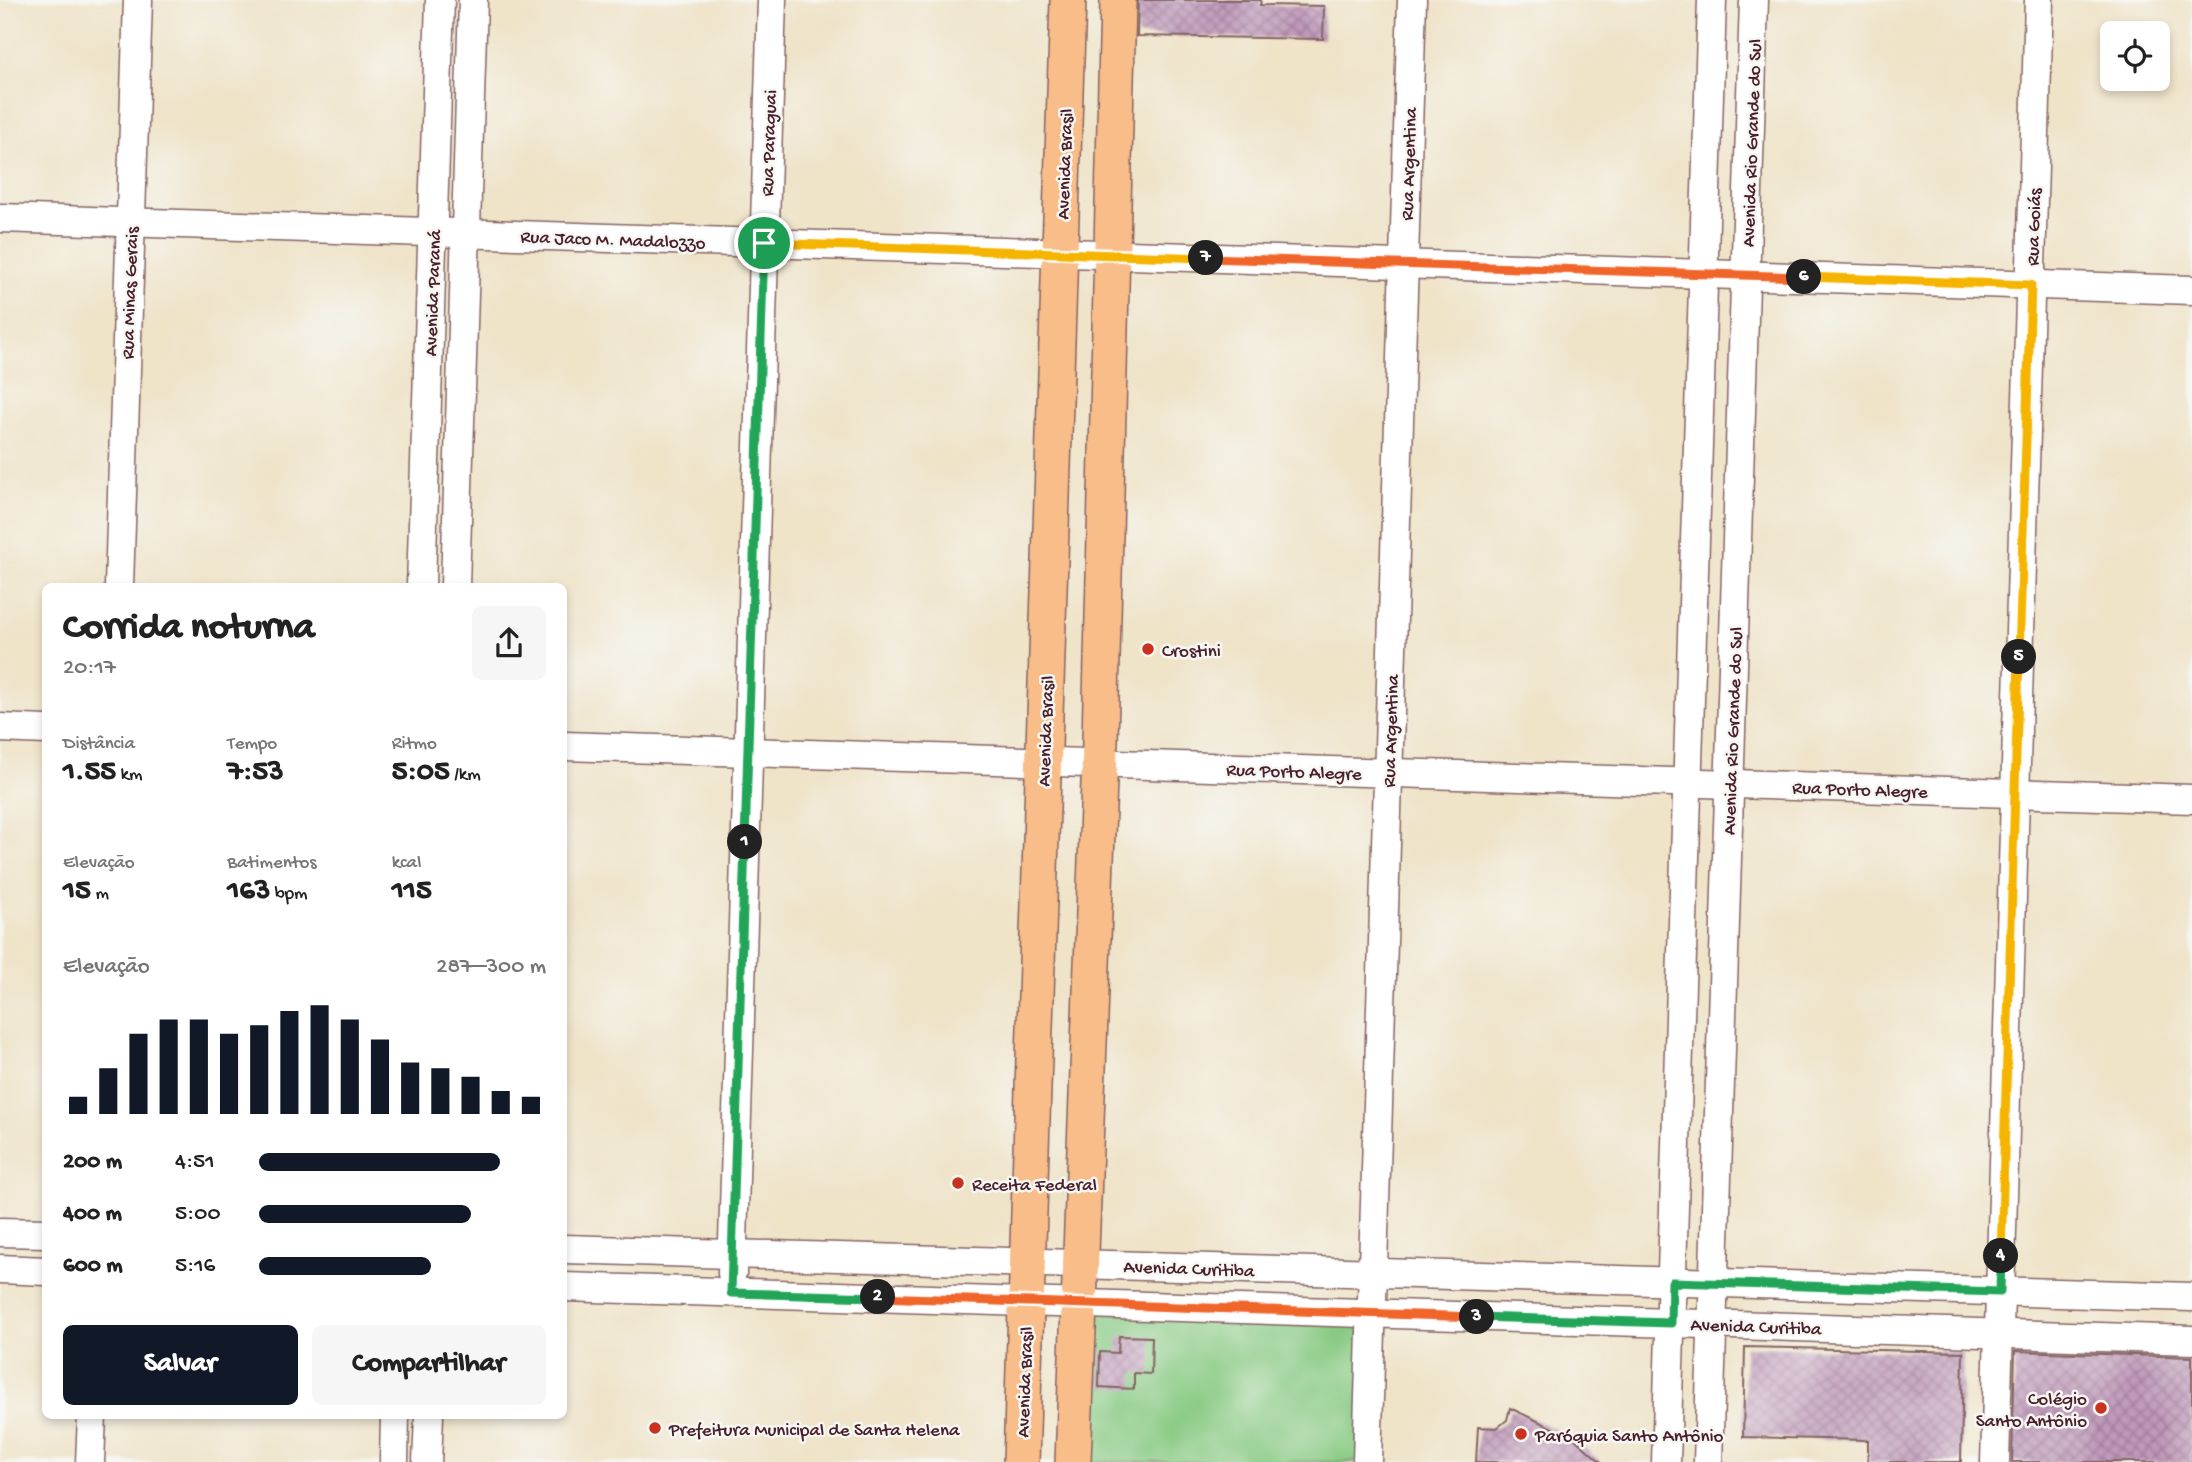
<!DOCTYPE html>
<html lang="pt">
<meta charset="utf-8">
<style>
body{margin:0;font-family:"Gochi Hand",sans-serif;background:#f6f6f6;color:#222;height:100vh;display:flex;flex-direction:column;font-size:26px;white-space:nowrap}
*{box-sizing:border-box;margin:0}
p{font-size:23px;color:#767676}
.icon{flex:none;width:38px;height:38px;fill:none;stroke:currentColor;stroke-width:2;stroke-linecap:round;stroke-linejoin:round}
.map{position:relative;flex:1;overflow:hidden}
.sheet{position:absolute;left:42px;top:583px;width:525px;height:836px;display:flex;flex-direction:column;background:#fff;border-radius:10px;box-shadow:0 4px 10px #0003}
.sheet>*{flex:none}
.buttons{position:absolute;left:2100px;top:21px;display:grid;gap:14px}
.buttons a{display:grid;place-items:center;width:70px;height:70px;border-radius:10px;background:#fff;box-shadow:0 4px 10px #0003;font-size:35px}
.pin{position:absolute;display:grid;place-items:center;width:60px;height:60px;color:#fff;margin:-30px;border:4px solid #fff;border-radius:50%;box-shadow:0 2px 7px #0007}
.km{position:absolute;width:35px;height:35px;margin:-18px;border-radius:50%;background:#222;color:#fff;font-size:19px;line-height:35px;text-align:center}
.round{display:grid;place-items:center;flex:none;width:74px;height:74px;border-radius:10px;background:#f6f6f6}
.overview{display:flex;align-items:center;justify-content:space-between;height:119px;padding:0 21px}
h1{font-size:38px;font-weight:700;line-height:52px}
.figures{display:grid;grid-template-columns:repeat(3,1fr);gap:10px;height:119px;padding:7px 21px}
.figures div{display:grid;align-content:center}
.figures b{font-size:30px;font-weight:700}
.figures small{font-size:19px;font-weight:400}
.figures p{font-size:19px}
.chart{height:196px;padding:14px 21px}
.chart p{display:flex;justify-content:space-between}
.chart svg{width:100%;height:126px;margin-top:7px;stroke:#111827;stroke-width:6}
.button{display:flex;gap:14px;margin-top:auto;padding:14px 21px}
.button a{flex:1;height:80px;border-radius:10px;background:#111827;color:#fff;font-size:28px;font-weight:700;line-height:80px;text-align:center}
.button a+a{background:#f6f6f6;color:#222}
ul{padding:0 21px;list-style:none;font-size:23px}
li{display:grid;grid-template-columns:112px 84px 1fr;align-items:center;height:52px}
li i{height:18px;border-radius:9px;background:#111827}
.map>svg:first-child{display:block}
.park{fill:#88ca83;stroke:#697457;stroke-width:2}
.building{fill:url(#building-cross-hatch)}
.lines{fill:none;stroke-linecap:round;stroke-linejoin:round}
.minor-casing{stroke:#846462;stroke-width:31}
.major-casing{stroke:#846462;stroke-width:38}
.minor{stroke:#fff;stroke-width:28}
.major{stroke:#f8bd88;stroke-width:35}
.split-1-casing{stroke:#fff;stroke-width:14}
.split-2-casing{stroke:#fff;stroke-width:14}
.split-3-casing{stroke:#fff;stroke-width:14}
.split-4-casing{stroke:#fff;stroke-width:14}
.split-5-casing{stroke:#fff;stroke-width:14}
.split-6-casing{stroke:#fff;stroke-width:14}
.split-7-casing{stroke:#fff;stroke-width:14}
.split-8-casing{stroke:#fff;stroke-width:14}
.split-1{stroke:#22a559;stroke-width:9}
.split-2{stroke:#22a559;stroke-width:9}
.split-3{stroke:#f0652b;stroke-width:9}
.split-4{stroke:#22a559;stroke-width:9}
.split-5{stroke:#f5b400;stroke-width:9}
.split-6{stroke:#f5b400;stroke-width:9}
.split-7{stroke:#f0652b;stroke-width:9}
.split-8{stroke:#f5b400;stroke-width:9}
.poi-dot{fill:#c8321e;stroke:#f6f6f2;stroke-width:2.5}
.labels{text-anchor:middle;stroke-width:5;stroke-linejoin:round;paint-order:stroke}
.street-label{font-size:19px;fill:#4a1f2b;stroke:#f6f6f2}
.poi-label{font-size:19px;fill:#4a1f2b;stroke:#f6f6f2;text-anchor:start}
</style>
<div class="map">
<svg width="2192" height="1462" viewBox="0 0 2192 1462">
<defs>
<pattern id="building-cross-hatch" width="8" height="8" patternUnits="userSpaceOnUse" patternTransform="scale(1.75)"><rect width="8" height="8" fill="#c099bb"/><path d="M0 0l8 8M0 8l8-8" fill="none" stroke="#9e7c98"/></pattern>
</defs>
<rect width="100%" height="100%" fill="#f6f6f2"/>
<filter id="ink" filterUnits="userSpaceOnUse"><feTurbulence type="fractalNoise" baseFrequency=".0143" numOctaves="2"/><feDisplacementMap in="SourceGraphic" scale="14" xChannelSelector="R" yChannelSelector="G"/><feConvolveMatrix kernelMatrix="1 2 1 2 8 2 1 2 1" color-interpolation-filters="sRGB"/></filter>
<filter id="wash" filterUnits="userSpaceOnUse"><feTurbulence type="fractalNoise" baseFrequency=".00686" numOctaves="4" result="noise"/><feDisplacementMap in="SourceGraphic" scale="28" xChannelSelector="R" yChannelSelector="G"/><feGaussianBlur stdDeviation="1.57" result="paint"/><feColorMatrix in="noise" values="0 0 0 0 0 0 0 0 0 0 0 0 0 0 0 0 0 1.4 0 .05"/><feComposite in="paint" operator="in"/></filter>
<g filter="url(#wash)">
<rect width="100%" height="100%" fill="#efe3c8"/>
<path class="park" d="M1084,1310L1364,1320L1360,1462H1080Z"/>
<g id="blocks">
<g class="building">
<path d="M1138,0H1261L1260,5L1324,6L1323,39L1137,36Z"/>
<path d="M1119,1336L1152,1337L1151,1374L1134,1373V1389L1099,1387L1100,1352L1118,1353Z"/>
<path d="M1745,1347L1963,1352L1961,1462H1868V1440L1743,1437Z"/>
<path d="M2015,1351L2192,1357V1462H2012Z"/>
<path d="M1510,1408L1574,1438L1601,1462H1476L1478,1427L1497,1428L1507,1420Z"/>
</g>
</g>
</g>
<g filter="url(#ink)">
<use href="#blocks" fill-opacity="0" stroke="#846462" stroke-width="2"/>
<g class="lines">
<g class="minor-casing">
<g id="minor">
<path d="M0,218L2192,290"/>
<path d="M119,586L138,0"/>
<path d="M421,586L440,0"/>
<path d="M455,586L473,0"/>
<path d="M0,728L46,730"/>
<path d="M564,746L2192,799"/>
<path d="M0,1232L46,1233"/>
<path d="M564,1249L2192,1297"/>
<path d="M0,1269L46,1271"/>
<path d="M732,1273L772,0"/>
<path d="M564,1287L2192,1340"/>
<path d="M90,1462L92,1416"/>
<path d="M394,1462L395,1416"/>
<path d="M427,1462L429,1416"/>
<path d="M1367,1462L1412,0"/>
<path d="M1666,1462L1712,0"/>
<path d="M1708,1462L1754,0"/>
<path d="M1995,1462L2039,0"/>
</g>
</g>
<g class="major-casing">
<g id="major">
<path d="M1021,1462L1068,0"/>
<path d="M1073,1462L1099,782L1118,0"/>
</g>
</g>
<use href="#minor" class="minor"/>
<use href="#major" class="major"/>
</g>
</g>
<g class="lines" filter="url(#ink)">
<g class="split-1-casing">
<path id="split-1" d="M745,842L764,243"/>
</g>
<g class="split-2-casing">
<path id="split-2" d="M745,842L731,1293L878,1297"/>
</g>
<g class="split-3-casing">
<path id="split-3" d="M878,1297L1477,1317"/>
</g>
<g class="split-4-casing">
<path id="split-4" d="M1477,1317L1671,1323L1672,1282L2000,1292L2001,1256"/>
</g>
<g class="split-5-casing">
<path id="split-5" d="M2001,1256L2019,657"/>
</g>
<g class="split-6-casing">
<path id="split-6" d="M1804,277L2031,285L2019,657"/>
</g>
<g class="split-7-casing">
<path id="split-7" d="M1206,258L1804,277"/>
</g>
<g class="split-8-casing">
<path id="split-8" d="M764,243L1206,258"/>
</g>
<use href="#split-1" class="split-1"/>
<use href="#split-2" class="split-2"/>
<use href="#split-3" class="split-3"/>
<use href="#split-4" class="split-4"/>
<use href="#split-5" class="split-5"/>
<use href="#split-6" class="split-6"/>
<use href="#split-7" class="split-7"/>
<use href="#split-8" class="split-8"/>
</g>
<g class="poi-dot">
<circle cx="1148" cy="649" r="7"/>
<circle cx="958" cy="1183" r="7"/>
<circle cx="2101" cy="1408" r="7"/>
<circle cx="655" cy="1428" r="7"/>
<circle cx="1521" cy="1434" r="7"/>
</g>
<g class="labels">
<g class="street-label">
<text transform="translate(767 143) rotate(-88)" y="7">Rua Paraguai</text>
<text transform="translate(1750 143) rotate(-88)" y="7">Avenida Rio Grande do Sul</text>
<text transform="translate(1063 164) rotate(-88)" y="7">Avenida Brasil</text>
<text transform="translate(1407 164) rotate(-88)" y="7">Rua Argentina</text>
<text transform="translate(2032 227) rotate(-88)" y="7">Rua Goiás</text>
<text transform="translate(613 238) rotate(2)" y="7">Rua Jaco M. Madalozzo</text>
<text transform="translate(128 293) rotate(-88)" y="7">Rua Minas Gerais</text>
<text transform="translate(431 293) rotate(-88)" y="7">Avenida Paraná</text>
<text transform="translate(1044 731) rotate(-88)" y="7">Avenida Brasil</text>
<text transform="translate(1389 731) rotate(-88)" y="7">Rua Argentina</text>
<text transform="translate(1731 731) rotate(-88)" y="7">Avenida Rio Grande do Sul</text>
<text transform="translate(1294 770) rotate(2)" y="7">Rua Porto Alegre</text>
<text transform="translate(1860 788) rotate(2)" y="7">Rua Porto Alegre</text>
<text transform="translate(1189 1267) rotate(2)" y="7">Avenida Curitiba</text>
<text transform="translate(1756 1325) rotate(2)" y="7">Avenida Curitiba</text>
<text transform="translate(1023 1382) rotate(-88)" y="7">Avenida Brasil</text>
</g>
<g class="poi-label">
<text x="1162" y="656">Crostini</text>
<text x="972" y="1190">Receita Federal</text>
<text x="2087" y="1404" text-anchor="end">Colégio<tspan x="2087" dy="22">Santo Antônio</tspan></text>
<text x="669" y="1435">Prefeitura Municipal de Santa Helena</text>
<text x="1535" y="1441">Paróquia Santo Antônio</text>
</g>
</g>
</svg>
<div class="buttons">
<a><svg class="icon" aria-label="locate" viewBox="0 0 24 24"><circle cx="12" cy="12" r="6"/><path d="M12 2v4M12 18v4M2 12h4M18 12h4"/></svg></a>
</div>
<div class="pin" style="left:764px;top:243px;background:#1e9e55"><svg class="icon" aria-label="arrive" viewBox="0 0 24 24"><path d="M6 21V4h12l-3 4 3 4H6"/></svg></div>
<b class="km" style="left:745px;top:842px">1</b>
<b class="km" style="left:878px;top:1297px">2</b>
<b class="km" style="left:1477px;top:1317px">3</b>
<b class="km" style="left:2001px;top:1256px">4</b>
<b class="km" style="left:2019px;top:657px">5</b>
<b class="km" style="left:1804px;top:277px">6</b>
<b class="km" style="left:1206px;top:258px">7</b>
<section class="sheet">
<div class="overview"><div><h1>Corrida noturna</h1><p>20:17</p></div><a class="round"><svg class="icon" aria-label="share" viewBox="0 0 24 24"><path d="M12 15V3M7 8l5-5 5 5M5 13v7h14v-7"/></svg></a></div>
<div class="figures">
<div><p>Distância</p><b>1.55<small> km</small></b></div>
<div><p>Tempo</p><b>7:53</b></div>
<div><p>Ritmo</p><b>5:05<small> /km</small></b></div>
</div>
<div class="figures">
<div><p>Elevação</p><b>15<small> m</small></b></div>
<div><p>Batimentos</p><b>163<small> bpm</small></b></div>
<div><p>kcal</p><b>115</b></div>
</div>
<div class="chart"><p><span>Elevação</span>287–300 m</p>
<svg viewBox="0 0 160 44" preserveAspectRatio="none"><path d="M5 44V38M15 44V28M25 44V16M35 44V11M45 44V11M55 44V16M65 44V13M75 44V8M85 44V6M95 44V11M105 44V18M115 44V26M125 44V28M135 44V31M145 44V36M155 44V38"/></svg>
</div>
<ul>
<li><b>200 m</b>4:51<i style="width:84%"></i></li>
<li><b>400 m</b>5:00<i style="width:74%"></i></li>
<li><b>600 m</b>5:16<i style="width:60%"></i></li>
</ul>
<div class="button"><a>Salvar</a><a>Compartilhar</a></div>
</section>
</div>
